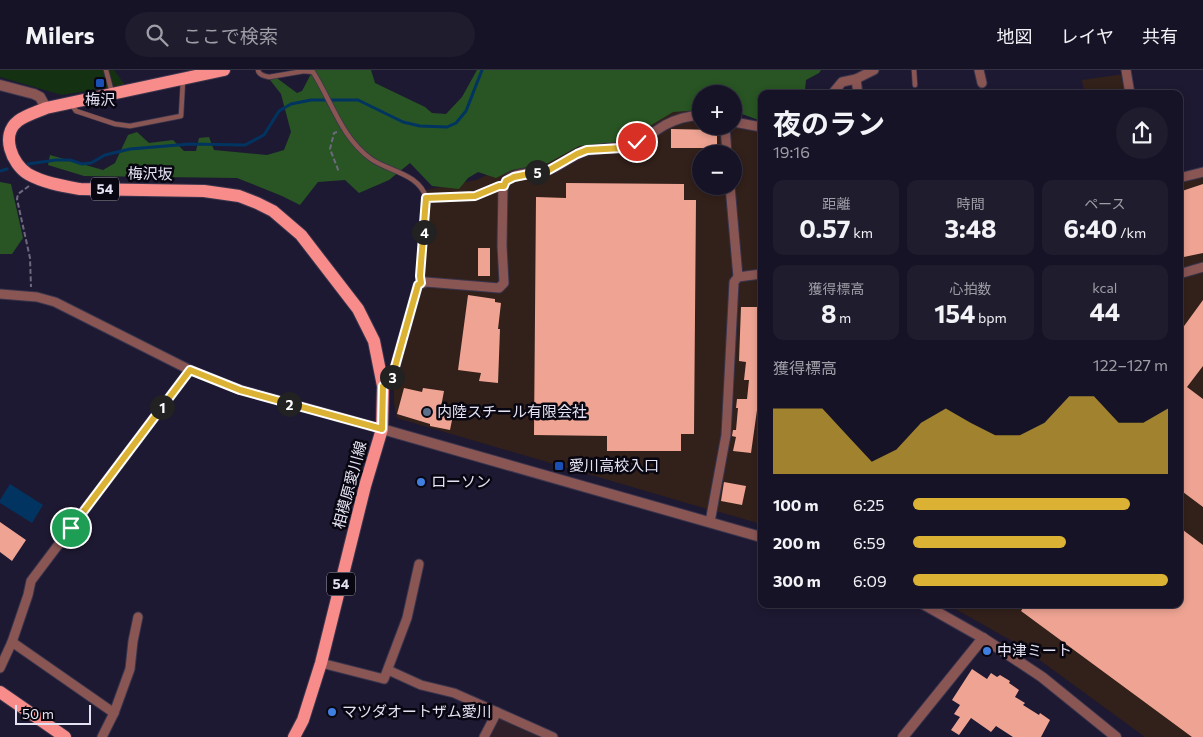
<!DOCTYPE html>
<html lang="ja">
<meta charset="utf-8">
<style>
body{margin:0;font-family:Commissioner,"Noto Sans JP",sans-serif;background:#1f1c2e;color:#f1f3f6;height:100vh;display:flex;flex-direction:column;font-size:19px;white-space:nowrap}
*{box-sizing:border-box;margin:0}
p{font-size:16px;color:#9e9ea7}
.icon{flex:none;width:28px;height:28px;fill:none;stroke:currentColor;stroke-width:2;stroke-linecap:round;stroke-linejoin:round}
.map{position:relative;flex:1;overflow:hidden}
.side{position:absolute;left:758px;top:20px;width:425px;height:518px;display:flex;flex-direction:column;background:#161326;border-radius:10px;box-shadow:0 2px 8px #0003,0 0 0 1px #353243}
.side>*{flex:none}
.controls{position:absolute;left:692px;top:15px;display:grid;gap:10px}
.controls a{display:grid;place-items:center;width:50px;height:50px;border-radius:50%;background:#161326;box-shadow:0 2px 8px #0003,0 0 0 1px #353243;font-size:25px}
.scale{position:absolute;left:15px;bottom:12px;width:76px;box-sizing:border-box;padding-left:5px;border:2px solid #e3e1f2;border-top:0;font-size:14px;line-height:18px;white-space:nowrap;color:#e3e1f2;-webkit-text-stroke:4px #080610;paint-order:stroke}
.pin{position:absolute;display:grid;place-items:center;width:42px;height:42px;color:#fff;margin:-21px;border:2px solid #fff;border-radius:50%;box-shadow:0 1px 5px #0007}
.km{position:absolute;width:25px;height:25px;margin:-12px;border-radius:50%;background:#222;color:#fff;font-size:14px;line-height:25px;text-align:center}
.round{display:grid;place-items:center;flex:none;width:52px;height:52px;border-radius:26px;background:#1f1c2e}
.headline{display:flex;align-items:center;justify-content:space-between;height:85px;padding:0 15px}
h1{font-size:28px;font-weight:700;line-height:38px}
.stats{display:grid;grid-template-columns:repeat(3,1fr);gap:8px;height:85px;padding:5px 15px}
.stats div{display:grid;align-content:center;border-radius:10px;background:#1f1c2e;text-align:center}
.stats b{font-size:25px;font-weight:700}
.stats small{font-size:14px;font-weight:400}
.stats p{font-size:14px}
.chart{height:140px;padding:10px 15px}
.chart p{display:flex;justify-content:space-between}
.chart svg{width:100%;height:90px;margin-top:5px;fill:#dbb233;opacity:.7}
ul{padding:0 15px;list-style:none;font-size:16px}
li{display:grid;grid-template-columns:80px 60px 1fr;align-items:center;height:38px}
li i{height:12px;border-radius:6px;background:#dbb233}
header{display:flex;align-items:center;gap:30px;box-sizing:border-box;height:70px;padding:0 25px;background:#161326;border-bottom:1px solid #353243}
header strong{font-size:24px}
nav{display:flex;gap:28px;margin-inline-start:auto;font-size:18px}
.search{width:350px;height:45px;background:#1f1c2e;display:flex;align-items:center;gap:12px;box-sizing:border-box;padding:0 18px;border-radius:28px;color:#9e9ea7;font-size:19px}
.map>svg:first-child{display:block}
.industrial{fill:#32201a}
.medical{fill:#2f1f29}
.green{fill:#143111}
.forest{fill:#285523}
.water{fill:#013461}
.lines{fill:none;stroke-linecap:round;stroke-linejoin:round}
.stream{stroke:#013461;stroke-width:3}
.building{fill:#efa493}
.service-casing{stroke:#3a354d;stroke-width:6}
.minor-casing{stroke:#3a354d;stroke-width:11}
.tertiary-casing{stroke:#3a354d;stroke-width:12}
.primary-casing{stroke:#3a354d;stroke-width:14}
.path{stroke:#6d6a7f;stroke-width:2;stroke-dasharray:5 2.5;stroke-linecap:butt}
.service{stroke:#895654;stroke-width:4.5}
.minor{stroke:#895654;stroke-width:9}
.tertiary{stroke:#895654;stroke-width:10}
.primary{stroke:#f78c8a;stroke-width:12}
.route-casing{stroke:#fff;stroke-width:10}
.route{stroke:#dbb233;stroke-width:6}
.transit-dot{fill:#1a4fb4;stroke:#080610;stroke-width:2}
.service-dot{fill:#5c6f8a;stroke:#080610;stroke-width:2}
.shop-dot{fill:#3f7fe0;stroke:#080610;stroke-width:2}
.labels{text-anchor:middle;stroke-width:5;stroke-linejoin:round;paint-order:stroke}
.shield{fill:#080610;stroke:#a19fae;stroke-width:1}
.shield-label{font-size:14px;font-weight:bold;fill:#e3e1f2}
.poi-label{font-size:15px;fill:#e3e1f2;stroke:#080610;text-anchor:start}
.street-label{font-size:15px;fill:#e3e1f2;stroke:#080610}
</style>
<header>
<strong>Milers</strong>
<div class="search"><svg class="icon" aria-label="search" viewBox="0 0 24 24"><circle cx="10" cy="10" r="6"/><path d="M15 15l6 6"/></svg>ここで検索</div>
<nav><a>地図</a><a>レイヤ</a><a>共有</a></nav>
</header>
<div class="map">
<svg width="1203" height="667" viewBox="0 0 1203 667">
<rect width="100%" height="100%" fill="#1e1932"/>
<g class="industrial">
<path d="M1124,4L1127,24H1084L1082,10Z"/>
<path d="M672,38L701,39V56H722L724,84H701V116H727L735,194L731,209L723,356L707,439L397,348L394,333V317L420,218L427,135L426,120L476,110L512,94Z"/>
<path d="M728,56L761,61V200L745,201L740,198L734,116V84H730Z"/>
<path d="M1203,106V194L1179,200V112Z"/>
<path d="M1203,201V667H1145L1019,575L947,534H1179V208Z"/>
<path d="M761,208V454L716,441L730,362L739,215L742,211Z"/>
</g>
<path class="medical" d="M503,648L547,667H489L498,649Z"/>
<path class="green" d="M0,0H114L125,15L62,25L0,7Z"/>
<g class="forest">
<path d="M313,0H371L375,13L425,37L432,43L446,44L462,27L477,0H821L819,3L806,10L805,20L807,24H761V51L734,41V24H701V40L673,42L635,65L620,72L579,76L548,93L512,100L496,108L478,102L468,108L459,119L432,116L410,93L389,110L359,123L345,110L318,112L300,135L282,126L237,108L84,106L48,95L50,85L103,100L115,93L128,65L137,62L149,73L173,70L184,81H196L199,68L209,67L214,80L267,85L284,80L291,62L281,24L270,10L274,6L297,23L302,21Z"/>
<path d="M0,112L11,114L23,168L12,184H0Z"/>
</g>
<path class="water" d="M10,414L43,435L32,453L0,433V430Z"/>
<g class="lines">
<g class="stream">
<path d="M28,94L56,90H70L82,94L91,93L105,85L130,79L190,74L245,75L264,65L279,41L291,34L311,30H358L403,52L420,56L447,57L456,53L466,41L482,0"/>
<path d="M0,101L7,99"/>
</g>
</g>
<g class="building">
<path d="M671,59L717,60V78H671Z"/>
<path d="M566,113L684,114V130H696L694,364H681V381H607V366L534,365L536,127L566,128Z"/>
<path d="M1203,114V183L1179,188V122Z"/>
<rect x="478" y="178" width="12" height="28"/>
<path d="M468,225L495,229V232L501,233L498,259H500L498,313L479,311L481,303L458,300Z"/>
<path d="M1203,230V296L1187,317L1203,329V437L1179,419V263Z"/>
<path d="M741,237H761V340H757L751,383L733,381L736,367L732,366L733,360H736L738,338H736L737,329H747L749,310H744L746,292L739,291Z"/>
<path d="M404,318L422,322L423,318L444,321L441,337L454,340L450,360L430,356V354L397,344Z"/>
<path d="M724,412L746,416L742,435L721,431Z"/>
<path d="M0,452L26,470L12,491L0,482Z"/>
<path d="M1179,457L1203,475V667H1192L1021,541L1023,538L1016,534H1179Z"/>
<path d="M972,599L987,609L991,603L997,607L1000,605L1010,611L1009,613L1019,620L1015,627L1025,633L1023,635L1039,645L1040,643L1050,650L1041,667H1013L996,656L991,662L971,648L959,665L951,660L960,647L954,644L960,635L952,630Z"/>
</g>
<g class="lines">
<g class="service-casing">
<g id="service">
<path d="M106,0L112,23"/>
<path d="M258,0C259,5 264,6 269,7L304,1L313,2C332,32 341,67 371,89C388,101 420,104 426,128L420,206L421,213"/>
<path d="M914,0L915,15"/>
<path d="M72,35L76,41L115,54L130,56L181,46L183,10"/>
</g>
</g>
<g class="minor-casing">
<g id="minor">
<path d="M979,0L982,13"/>
<path d="M1126,0L1130,24"/>
<path d="M856,9L858,24"/>
<path d="M832,24L842,12L856,9L874,0"/>
<path d="M734,52L761,57"/>
<path d="M725,56L727,84"/>
<path d="M1179,108L1203,102"/>
<path d="M730,116L738,207"/>
<path d="M1179,204L1203,197"/>
<path d="M0,224L37,227L55,232L190,300L241,320L382,359"/>
<path d="M383,316L391,311L418,215L426,212L499,218L504,213L502,176L503,116C511,100 534,104 548,100C562,96 572,84 586,81C602,77 619,80 635,73C645,69 655,61 665,55C676,49 688,46 701,45"/>
<path d="M710,452L726,365L734,212L738,207L761,204"/>
<path d="M12,572L114,643L130,599L133,571L138,547"/>
<path d="M321,593L384,609L407,548L419,494"/>
<path d="M0,598L12,572L28,525L31,511L190,300"/>
<path d="M388,600L421,615L454,623L553,667"/>
<path d="M102,667L114,643"/>
<path d="M484,667L497,642"/>
</g>
</g>
<g class="tertiary-casing">
<g id="tertiary">
<path d="M0,15L34,24L40,27L46,38"/>
<path d="M382,359L761,467"/>
<path d="M923,534L983,568L1042,607L1116,667"/>
<path d="M903,667L983,568"/>
</g>
</g>
<g class="primary-casing">
<g id="primary">
<path d="M224,0L46,38C37,42 26,45 18,51C0,65 12,94 28,104C44,113 63,116 80,119L204,121L239,126L257,133L273,141L301,165L358,239L374,271L383,316L382,359L365,416L321,593L303,650L294,667"/>
<path d="M0,622L65,667"/>
</g>
</g>
<g class="path">
<path d="M337,62L334,63L330,79L339,102"/>
<path d="M29,116L18,124L17,129L30,188L31,217"/>
<path d="M433,128L475,126L494,118"/>
</g>
<use href="#service" class="service"/>
<use href="#minor" class="minor"/>
<use href="#tertiary" class="tertiary"/>
<use href="#primary" class="primary"/>
</g>
<g class="lines">
<g class="route-casing">
<path id="route" d="M71,458L190,300L240,320L382,359L383,316L391,311L418,215L421,213L420,206L426,128L475,126L499,116H504L506,111L514,107L549,100L577,84L587,80L622,78L637,72"/>
</g>
<use href="#route" class="route"/>
</g>
<g class="transit-dot">
<rect x="95" y="8" width="10" height="10" rx="2.5"/>
<rect x="554" y="391" width="10" height="10" rx="2.5"/>
</g>
<circle class="service-dot" cx="427" cy="342" r="5"/>
<g class="shop-dot">
<circle cx="421" cy="412" r="5"/>
<circle cx="987" cy="581" r="5"/>
<circle cx="332" cy="642" r="5"/>
</g>
<g class="labels">
<g class="shield">
<rect x="91" y="107.5" width="28" height="23" rx="4"/>
<rect x="327" y="502.5" width="28" height="23" rx="4"/>
</g>
<g class="shield-label">
<text x="105" y="124">54</text>
<text x="341" y="519">54</text>
</g>
<g class="poi-label">
<text x="100" y="35" text-anchor="middle">梅沢</text>
<text x="437" y="347">内陸スチール有限会社</text>
<text x="569" y="401">愛川高校入口</text>
<text x="431" y="417">ローソン</text>
<text x="997" y="586">中津ミート</text>
<text x="342" y="647">マツダオートザム愛川</text>
</g>
<g class="street-label">
<text transform="translate(150 104) rotate(1)" y="5">梅沢坂</text>
<text transform="translate(350 415) rotate(-75)" y="5">相模原愛川線</text>
</g>
</g>
</svg>
<div class="controls">
<a>+</a>
<a>−</a>
</div>
<div class="scale">50 m</div>
<div class="pin" style="left:71px;top:458px;background:#1e9e55"><svg class="icon" aria-label="arrive" viewBox="0 0 24 24"><path d="M6 21V4h12l-3 4 3 4H6"/></svg></div>
<div class="pin" style="left:637px;top:72px;background:#d93025"><svg class="icon" aria-label="check" viewBox="0 0 24 24"><path d="M5 12l5 5 9-10"/></svg></div>
<b class="km" style="left:162px;top:337px">1</b>
<b class="km" style="left:289px;top:334px">2</b>
<b class="km" style="left:392px;top:307px">3</b>
<b class="km" style="left:424px;top:162px">4</b>
<b class="km" style="left:537px;top:102px">5</b>
<section class="side">
<div class="headline"><div><h1>夜のラン</h1><p>19:16</p></div><a class="round"><svg class="icon" aria-label="share" viewBox="0 0 24 24"><path d="M12 15V3M7 8l5-5 5 5M5 13v7h14v-7"/></svg></a></div>
<div class="stats">
<div><p>距離</p><b>0.57<small> km</small></b></div>
<div><p>時間</p><b>3:48</b></div>
<div><p>ペース</p><b>6:40<small> /km</small></b></div>
</div>
<div class="stats">
<div><p>獲得標高</p><b>8<small> m</small></b></div>
<div><p>心拍数</p><b>154<small> bpm</small></b></div>
<div><p>kcal</p><b>44</b></div>
</div>
<div class="chart"><p><span>獲得標高</span>122–127 m</p>
<svg viewBox="0 0 160 44" preserveAspectRatio="none"><path d="M0 44V12L10 12L20 12L30 25L40 38L50 32L60 19L70 12L80 19L90 25L100 25L110 19L120 6L130 6L140 19L150 19L160 12V44z"/></svg>
</div>
<ul>
<li><b>100 m</b>6:25<i style="width:85%"></i></li>
<li><b>200 m</b>6:59<i style="width:60%"></i></li>
<li><b>300 m</b>6:09<i style="width:100%"></i></li>
</ul>
</section>
</div>
